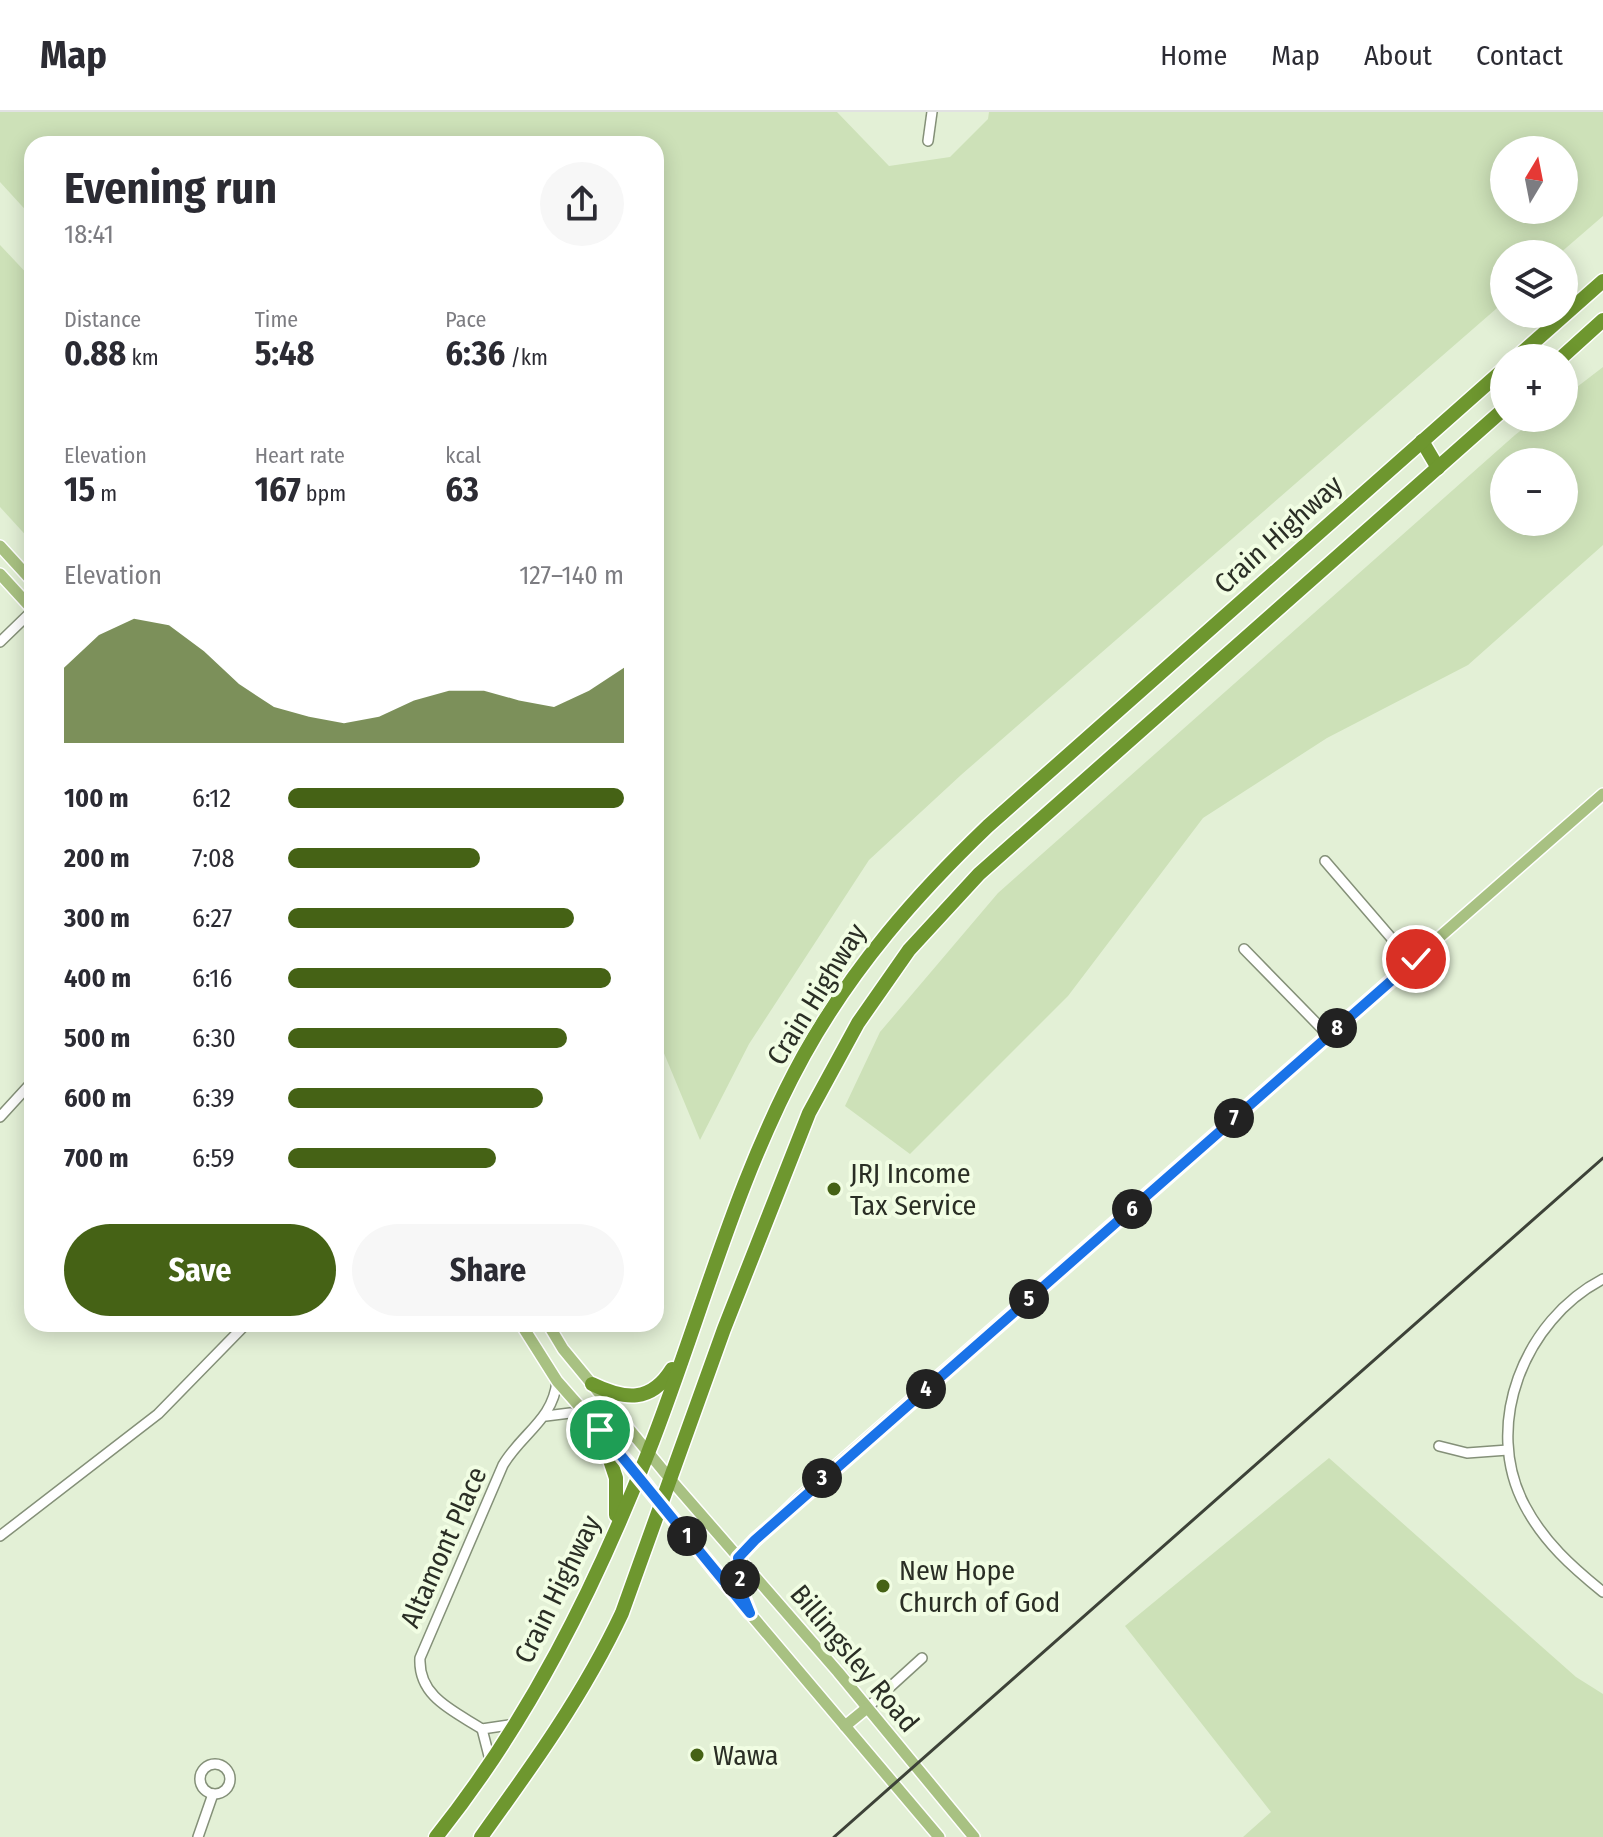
<!DOCTYPE html>
<meta charset="utf-8">
<style>
body{margin:0;font-family:"Fira Sans Condensed",sans-serif;background:#f7f7f7;color:#2b2b33;height:100vh;display:flex;flex-direction:column;font-size:30px;white-space:nowrap}
*{box-sizing:border-box;margin:0}
p{font-size:26px;color:#7c7c81}
.icon{flex:none;width:44px;height:44px;fill:none;stroke:currentColor;stroke-width:2;stroke-linecap:round;stroke-linejoin:round}
.map{position:relative;flex:1;overflow:hidden}
.side{position:absolute;left:24px;top:24px;width:640px;height:1196px;display:flex;flex-direction:column;background:#fff;border-radius:24px;box-shadow:0 4px 20px #0003}
.side>*{flex:none}
.needle{width:52px;rotate:10deg}
.controls{position:absolute;left:1490px;top:24px;display:grid;gap:16px}
.controls a{display:grid;place-items:center;width:88px;height:88px;border-radius:50%;background:#fff;box-shadow:0 4px 20px #0003;font-size:40px}
.pin{position:absolute;display:grid;place-items:center;width:68px;height:68px;color:#fff;margin:-34px;border:4px solid #fff;border-radius:50%;box-shadow:0 2px 8px #0007}
.km{position:absolute;width:40px;height:40px;margin:-20px;border-radius:50%;background:#222;color:#fff;font-size:22px;line-height:40px;text-align:center}
.round{display:grid;place-items:center;flex:none;width:84px;height:84px;border-radius:42px;background:#f7f7f7}
.headline{display:flex;align-items:center;justify-content:space-between;height:136px;padding:0 40px}
h1{font-size:44px;font-weight:700;line-height:60px}
.stats{display:grid;grid-template-columns:repeat(3,1fr);gap:12px;height:136px;padding:8px 40px}
.stats div{display:grid;align-content:center}
.stats b{font-size:34px;font-weight:700}
.stats small{font-size:22px;font-weight:400}
.stats p{font-size:22px}
.chart{height:224px;padding:16px 40px}
.chart p{display:flex;justify-content:space-between}
.chart svg{width:100%;height:144px;margin-top:8px;fill:#456215;opacity:.7}
.button{display:flex;gap:16px;margin-top:auto;padding:16px 40px}
.button a{flex:1;height:92px;border-radius:48px;background:#456215;color:#fff;font-size:32px;font-weight:700;line-height:92px;text-align:center}
.button a+a{background:#f7f7f7;color:#2b2b33}
ul{padding:0 40px;list-style:none;font-size:26px}
li{display:grid;grid-template-columns:128px 96px 1fr;align-items:center;height:60px}
li i{height:20px;border-radius:10px;background:#456215}
header{display:flex;align-items:center;gap:48px;box-sizing:border-box;height:112px;padding:0 40px;background:#fff;border-bottom:2px solid #e1e1e2}
header strong{font-size:38px}
nav{display:flex;gap:44px;margin-inline-start:auto;font-size:28px}
.map>svg:first-child{display:block}
.green{fill:#cde1b8;fill-rule:evenodd}
.lines{fill:none;stroke-linecap:round;stroke-linejoin:round}
.minor-casing{stroke:#849078;stroke-width:12}
.major-casing{stroke:#fff;stroke-width:14}
.highway-casing{stroke:#fff;stroke-width:17}
.minor{stroke:#fff;stroke-width:9}
.major{stroke:#a8c182;stroke-width:11}
.highway{stroke:#6e972f;stroke-width:14}
.rail{stroke:#3d4238;stroke-width:3}
.route-casing{stroke:#fff;stroke-width:16}
.route{stroke:#1a73e8;stroke-width:10}
.poi-dot{fill:#456215;stroke:#f1fde3;stroke-width:3}
.labels{text-anchor:middle;stroke-width:8;stroke-linejoin:round;paint-order:stroke}
.street-label{font-size:28px;fill:#2a2e25;stroke:#f1fde3}
.poi-label{font-size:28px;fill:#2a2e25;stroke:#f1fde3;text-anchor:start}
</style>
<header>
<strong>Map</strong>
<nav><a>Home</a><a>Map</a><a>About</a><a>Contact</a></nav>
</header>
<div class="map">
<svg width="1603" height="1725" viewBox="0 0 1603 1725">
<rect width="100%" height="100%" fill="#e3f0d6"/>
<g class="green">
<path d="M0,0H837L889,54L950,45L988,7L989,0H1603V104L1559,142H1504V190L961,663L869,748L749,932L700,1028L656,922V32H32V105L0,70ZM1504,38H1564V98H1504Z"/>
<path d="M0,133L32,167V430L0,395Z"/>
<path d="M1603,255V433L1468,553L1327,626L1203,706L1068,884L910,1042L845,994L880,920L998,781L1515,323L1537,306H1564V285ZM1504,350H1564V410H1504Z"/>
<path d="M1329,1346L1576,1565L1603,1582V1725H1243L1271,1700L1125,1514Z"/>
</g>
<g class="lines">
<g class="minor-casing">
<g id="minor">
<path d="M928,29L932,0"/>
<path d="M0,530L32,499"/>
<path d="M1325,749L1412,850"/>
<path d="M1244,837L1329,924"/>
<path d="M0,1005L32,970"/>
<path d="M1603,1167C1524,1208 1482,1314 1525,1394C1544,1430 1572,1455 1603,1480"/>
<path d="M546,1304L570,1301L587,1305"/>
<path d="M1439,1334L1467,1341L1508,1338"/>
<path d="M0,1424L158,1302L246,1212"/>
<path d="M867,1596L922,1546"/>
<path d="M516,1612L482,1617C454,1599 418,1585 420,1546L503,1353C522,1321 553,1308 557,1269"/>
<path d="M482,1617L490,1648"/>
<circle cx="215" cy="1667" r="15"/>
<path d="M198,1725L213,1682"/>
</g>
</g>
<g class="major-casing">
<g id="major">
<path d="M0,434L32,469"/>
<path d="M0,462L32,497"/>
<path d="M521,1212L557,1269L639,1362L714,1459L939,1725"/>
<path d="M548,1212L563,1237L671,1368L838,1560L974,1725"/>
<path d="M738,1446L799,1386L1603,682"/>
<path d="M739,1447L746,1493"/>
<path d="M845,1614L867,1596"/>
</g>
</g>
<g class="highway-casing">
<g id="highway">
<path d="M1516,246L1603,169"/>
<path d="M1561,246L1603,208"/>
<path d="M1422,329L1438,356"/>
<path d="M592,1272C625,1288 651,1291 672,1257"/>
<path d="M600,1318L616,1366V1403"/>
<path d="M436,1725C528,1610 594,1478 648,1341C700,1209 735,1068 804,943C853,855 916,783 988,714L1504,257"/>
<path d="M481,1725C533,1653 584,1582 622,1501L724,1217L809,1001L858,911L909,838L979,762L1504,297"/>
</g>
</g>
<use href="#minor" class="minor"/>
<use href="#major" class="major"/>
<use href="#highway" class="highway"/>
<path class="rail" d="M834,1725L1603,1046"/>
</g>
<g class="lines">
<g class="route-casing">
<path id="route" d="M600,1318L750,1501L744,1486L738,1446L755,1428L1416,847"/>
</g>
<use href="#route" class="route"/>
</g>
<g class="poi-dot">
<circle cx="834" cy="1077" r="8"/>
<circle cx="883" cy="1474" r="8"/>
<circle cx="697" cy="1643" r="8"/>
</g>
<g class="labels">
<g class="street-label">
<text transform="translate(1278 422) rotate(-42)" y="10">Crain Highway</text>
<text transform="translate(816 882) rotate(-58)" y="10">Crain Highway</text>
<text transform="translate(443 1435) rotate(-66)" y="10">Altamont Place</text>
<text transform="translate(557 1477) rotate(-64)" y="10">Crain Highway</text>
<text transform="translate(855 1546) rotate(50)" y="10">Billingsley Road</text>
</g>
<g class="poi-label">
<text x="850" y="1071">JRJ Income<tspan x="850" dy="32">Tax Service</tspan></text>
<text x="899" y="1468">New Hope<tspan x="899" dy="32">Church of God</tspan></text>
<text x="713" y="1653">Wawa</text>
</g>
</g>
</svg>
<div class="controls">
<a><svg class="needle" viewBox="-14 -14 28 28"><path d="M0-13l5 13h-10z" fill="#e53935"/><path d="M0 13l5-13h-10z" fill="#7c7c81"/></svg></a>
<a><svg class="icon" aria-label="layers" viewBox="0 0 24 24"><path d="M12 4l9 5-9 5-9-5zM3 14l9 5 9-5"/></svg></a>
<a>+</a>
<a>−</a>
</div>
<div class="pin" style="left:600px;top:1318px;background:#1e9e55"><svg class="icon" aria-label="arrive" viewBox="0 0 24 24"><path d="M6 21V4h12l-3 4 3 4H6"/></svg></div>
<div class="pin" style="left:1416px;top:847px;background:#d93025"><svg class="icon" aria-label="check" viewBox="0 0 24 24"><path d="M5 12l5 5 9-10"/></svg></div>
<b class="km" style="left:687px;top:1424px">1</b>
<b class="km" style="left:740px;top:1467px">2</b>
<b class="km" style="left:822px;top:1366px">3</b>
<b class="km" style="left:926px;top:1277px">4</b>
<b class="km" style="left:1029px;top:1187px">5</b>
<b class="km" style="left:1132px;top:1097px">6</b>
<b class="km" style="left:1234px;top:1006px">7</b>
<b class="km" style="left:1337px;top:916px">8</b>
<section class="side">
<div class="headline"><div><h1>Evening run</h1><p>18:41</p></div><a class="round"><svg class="icon" aria-label="share" viewBox="0 0 24 24"><path d="M12 15V3M7 8l5-5 5 5M5 13v7h14v-7"/></svg></a></div>
<div class="stats">
<div><p>Distance</p><b>0.88<small> km</small></b></div>
<div><p>Time</p><b>5:48</b></div>
<div><p>Pace</p><b>6:36<small> /km</small></b></div>
</div>
<div class="stats">
<div><p>Elevation</p><b>15<small> m</small></b></div>
<div><p>Heart rate</p><b>167<small> bpm</small></b></div>
<div><p>kcal</p><b>63</b></div>
</div>
<div class="chart"><p><span>Elevation</span>127–140 m</p>
<svg viewBox="0 0 160 44" preserveAspectRatio="none"><path d="M0 44V21L10 11L20 6L30 8L40 16L50 26L60 33L70 36L80 38L90 36L100 31L110 28L120 28L130 31L140 33L150 28L160 21V44z"/></svg>
</div>
<ul>
<li><b>100 m</b>6:12<i style="width:100%"></i></li>
<li><b>200 m</b>7:08<i style="width:57%"></i></li>
<li><b>300 m</b>6:27<i style="width:85%"></i></li>
<li><b>400 m</b>6:16<i style="width:96%"></i></li>
<li><b>500 m</b>6:30<i style="width:83%"></i></li>
<li><b>600 m</b>6:39<i style="width:76%"></i></li>
<li><b>700 m</b>6:59<i style="width:62%"></i></li>
</ul>
<div class="button"><a>Save</a><a>Share</a></div>
</section>
</div>
